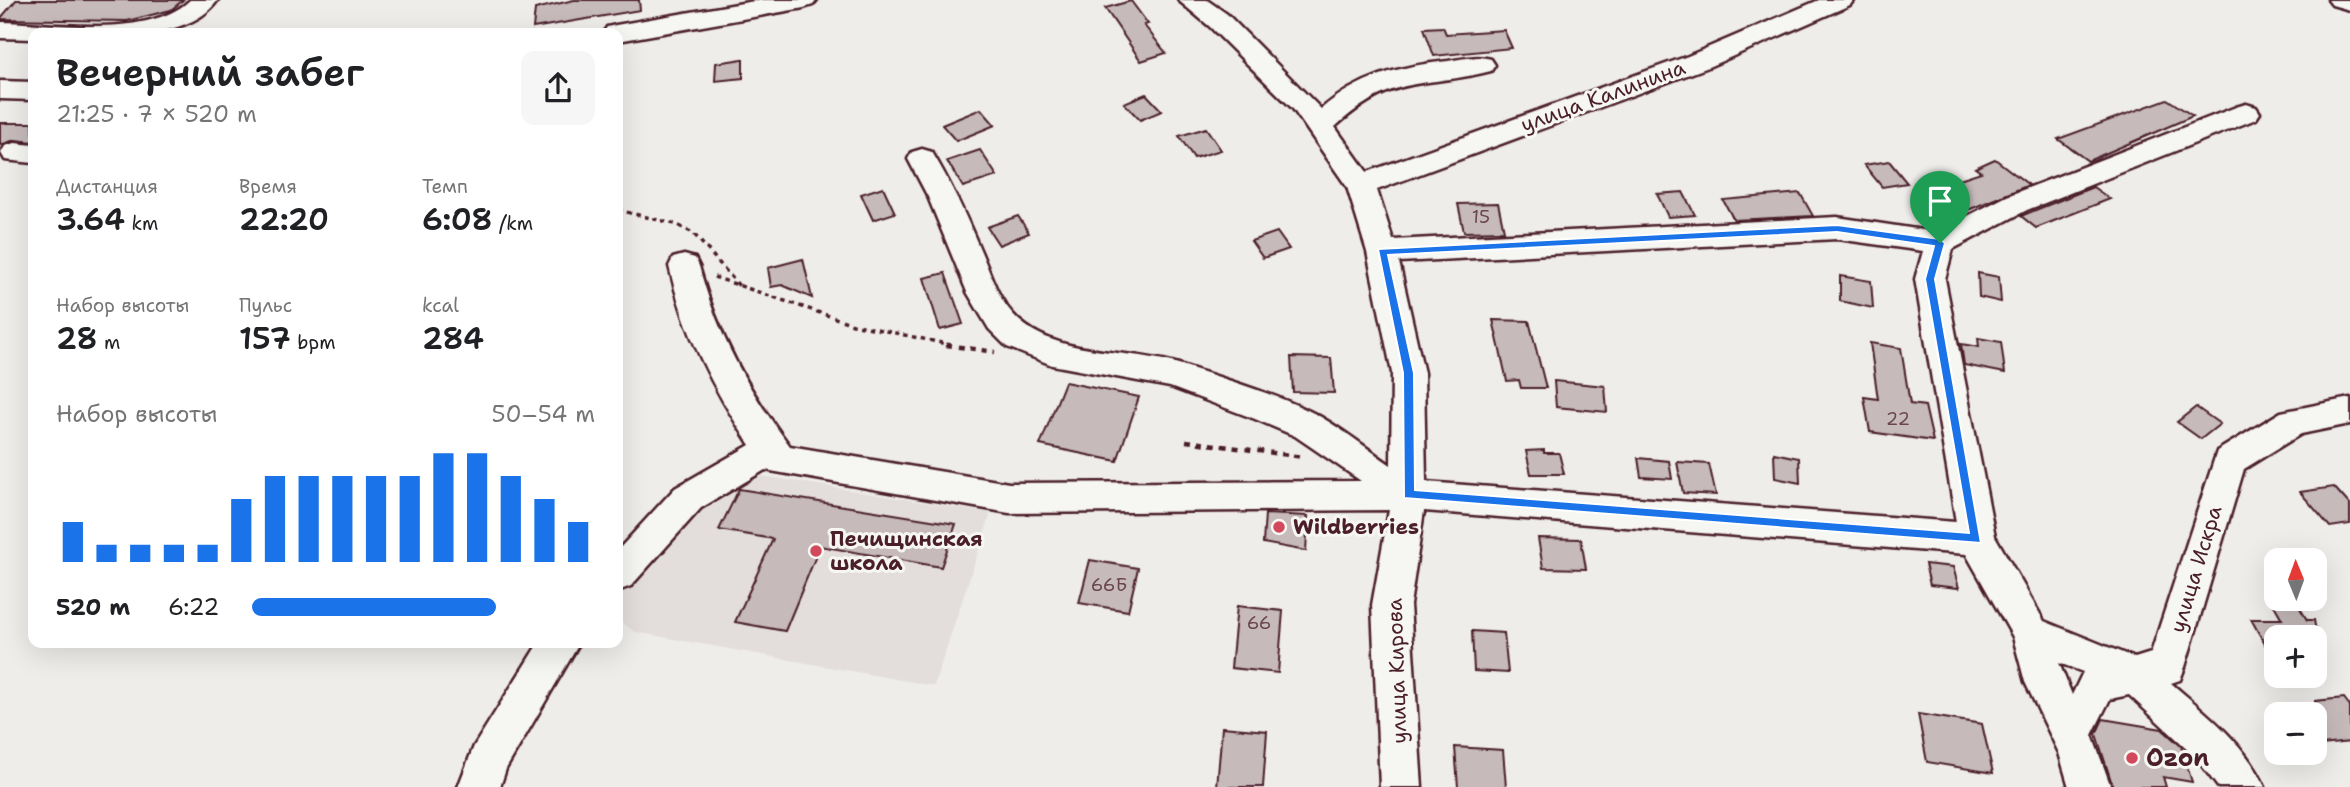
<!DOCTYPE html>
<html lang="ru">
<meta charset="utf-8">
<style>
body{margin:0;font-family:"Shantell Sans",sans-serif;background:#f6f6f6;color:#202124;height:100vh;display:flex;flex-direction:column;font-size:26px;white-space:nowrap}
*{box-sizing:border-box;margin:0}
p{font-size:23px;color:#757577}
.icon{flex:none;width:38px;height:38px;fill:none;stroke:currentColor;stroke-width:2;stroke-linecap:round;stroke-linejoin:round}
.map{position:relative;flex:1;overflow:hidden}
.panel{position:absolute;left:28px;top:28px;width:595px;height:620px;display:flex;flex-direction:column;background:#fff;border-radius:14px;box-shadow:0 7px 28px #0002}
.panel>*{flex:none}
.needle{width:46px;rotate:359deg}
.controls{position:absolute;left:2264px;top:548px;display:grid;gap:14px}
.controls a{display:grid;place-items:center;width:63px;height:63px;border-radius:14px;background:#fff;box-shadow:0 7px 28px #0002;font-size:35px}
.pin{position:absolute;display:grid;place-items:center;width:60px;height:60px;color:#fff;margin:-72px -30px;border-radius:50% 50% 50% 0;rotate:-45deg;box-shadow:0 0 7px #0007}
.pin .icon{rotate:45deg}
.round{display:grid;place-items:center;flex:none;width:74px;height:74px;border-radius:14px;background:#f6f6f6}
.headline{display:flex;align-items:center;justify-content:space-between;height:119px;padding:0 28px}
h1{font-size:38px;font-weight:600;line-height:52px}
.stats{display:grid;grid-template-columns:repeat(3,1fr);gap:10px;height:119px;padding:7px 28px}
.stats div{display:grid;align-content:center}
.stats b{font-size:30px;font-weight:600}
.stats small{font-size:19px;font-weight:400}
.stats p{font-size:19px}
.chart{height:196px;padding:14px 28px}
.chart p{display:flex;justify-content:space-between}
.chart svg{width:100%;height:126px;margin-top:7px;stroke:#1a73e8;stroke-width:6}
ul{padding:0 28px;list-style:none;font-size:23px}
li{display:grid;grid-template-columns:112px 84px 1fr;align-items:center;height:52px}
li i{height:18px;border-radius:9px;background:#1a73e8}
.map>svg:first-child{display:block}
.built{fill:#e3dedc}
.building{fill:#c6babb;stroke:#4a1f2b;stroke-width:2}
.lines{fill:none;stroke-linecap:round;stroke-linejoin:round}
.minor-casing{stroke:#4a1f2b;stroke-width:5}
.path-far1{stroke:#4a1f2b;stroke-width:3.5;stroke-dasharray:4.5 4.5;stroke-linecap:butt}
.path{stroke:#4a1f2b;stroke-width:4.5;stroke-dasharray:6 6;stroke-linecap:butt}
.minor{fill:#f6f6f2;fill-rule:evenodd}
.route{fill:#1a73e8;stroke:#fff;stroke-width:2;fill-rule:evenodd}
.poi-dot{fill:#d1495b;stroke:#f6f6f2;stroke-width:2.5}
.labels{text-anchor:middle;stroke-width:6;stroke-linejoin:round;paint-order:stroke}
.number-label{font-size:18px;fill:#69464f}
.street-label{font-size:21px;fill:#4a1f2b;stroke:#f6f6f2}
.poi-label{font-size:21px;font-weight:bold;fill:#4a1f2b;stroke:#f6f6f2;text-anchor:start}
.near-poi-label{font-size:24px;font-weight:bold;fill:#4a1f2b;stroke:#f6f6f2;text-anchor:start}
</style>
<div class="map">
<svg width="2350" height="787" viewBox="0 0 2350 787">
<rect width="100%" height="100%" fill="#efedea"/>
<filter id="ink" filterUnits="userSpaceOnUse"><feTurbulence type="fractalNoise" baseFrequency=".0143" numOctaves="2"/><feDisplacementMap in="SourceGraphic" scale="14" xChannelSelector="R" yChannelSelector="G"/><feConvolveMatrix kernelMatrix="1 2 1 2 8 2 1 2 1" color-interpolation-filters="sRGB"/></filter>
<g filter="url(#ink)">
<path class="built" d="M757,475L991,513L934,686L635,632L618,620V589L691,512L726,485Z"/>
<g class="building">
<path d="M16,0H183L171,10L127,21L0,19Z"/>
<path d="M574,0H639L640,10L533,28L535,9Z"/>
<path d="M1131,1L1148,24L1144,25L1166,53L1141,61L1105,8Z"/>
<path d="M1443,27L1446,34L1504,30L1512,48L1434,56L1424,28Z"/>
<path d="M743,59V78L715,81L716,63Z"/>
<path d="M1146,94L1162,111L1140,120L1124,103Z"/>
<path d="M2167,99L2193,116L2088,161L2058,139Z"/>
<path d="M981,109L995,125L956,141L942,125Z"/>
<path d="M0,123H33V142L15,140L0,145Z"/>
<path d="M1206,128L1221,150L1194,158L1179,136Z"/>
<path d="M980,150L997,176L963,187L947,161Z"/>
<path d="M1995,159L2029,185L1963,212L1935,187L1981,172L1975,168Z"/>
<path d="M1889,161L1907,183L1882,187L1864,165Z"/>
<path d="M883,187L895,213L873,220L861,194Z"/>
<path d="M2093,187L2110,199L2036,228L2021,216Z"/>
<path d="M1683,192L1695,215L1668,217L1657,194Z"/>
<path d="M1800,193L1813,216L1734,220L1723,200Z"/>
<path d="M1498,203L1504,231L1464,232L1458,204Z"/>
<path d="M1018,216L1029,233L999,245L987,227Z"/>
<path d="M1277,232L1289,249L1263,258L1251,241Z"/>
<path d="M803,259L812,298L782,285L771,287L768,268Z"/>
<path d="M945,273L963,324L940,330L924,278Z"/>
<path d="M1978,273L1999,277L2001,302L1979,297Z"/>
<path d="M1840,276L1871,281L1873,308L1840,301Z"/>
<path d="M1493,320L1529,321L1546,388H1521L1519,380L1507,381Z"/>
<path d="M1978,338L2001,342L2005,373L1964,365L1961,344L1979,347Z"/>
<path d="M1870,343L1901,348L1910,404L1925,406L1933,441L1870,432L1864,397L1878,399Z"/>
<path d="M1291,357L1331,358L1334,393L1293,392Z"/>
<path d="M1554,381L1605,386L1607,412L1556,407Z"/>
<path d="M1065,382L1139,397L1117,461L1040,445Z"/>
<path d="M2196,407L2220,424L2201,439L2177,422Z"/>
<path d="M1544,450V453H1559L1564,474H1531L1526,451Z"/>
<path d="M1774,453L1799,458L1800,483L1775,478Z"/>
<path d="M1638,458L1669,461L1672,479L1641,477Z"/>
<path d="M1677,462L1709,464L1716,495L1683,493Z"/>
<path d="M2334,487L2350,505V524L2330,527L2300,492Z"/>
<path d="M739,489L956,524L941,567L820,546L785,631L735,622L773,539L719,530Z"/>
<path d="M1265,514L1308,516L1306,551L1263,543Z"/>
<path d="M1538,538L1581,539L1586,569L1543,568Z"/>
<path d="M1090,560L1138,568L1128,611L1079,603Z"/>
<path d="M1925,564L1953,567L1959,588L1930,585Z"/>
<path d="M2270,598H2294L2307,620H2314L2317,637H2277V666L2251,619H2282Z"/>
<path d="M1237,606L1283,611L1278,673L1231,668Z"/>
<path d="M1472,631L1504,633L1508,673L1474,671Z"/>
<path d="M2344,698L2350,706V742L2321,745L2315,735V701Z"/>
<path d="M1918,714L1982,724L1993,773L1927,762Z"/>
<path d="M2103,719L2162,729L2181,746L2192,782L2163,777L2166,787H2113L2096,734Z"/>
<path d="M1222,727L1267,731L1263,787H1217Z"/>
<path d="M1455,747L1503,750L1506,787H1458Z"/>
</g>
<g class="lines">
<g class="minor-casing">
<g id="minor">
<path d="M190,0H218C184,48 86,33 33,33V39L0,38V22C54,23 149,39 190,0Z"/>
<path d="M760,0H817L813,5L804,8L618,41V33H603L607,27L616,25Z"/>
<path d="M1178,0H1207L1227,14L1321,109C1358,77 1400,66 1448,61C1462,59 1477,55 1491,59L1495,65L1491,71C1421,89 1396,72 1335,127L1367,172L1688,56L1819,0H1854L1850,5L1706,68L1377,190L1393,240L1837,217L1936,232L2007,196L2236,107L2246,104L2256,107L2260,113L2256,119L2027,210L1953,249L1945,279L1995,536L2044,621L2135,658L2151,653L2217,451L2281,412L2350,398V424L2301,434L2244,469L2185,667L2180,680L2171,683C2206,713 2246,744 2265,787H2218L2193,754L2129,695L2110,699L2092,735L2111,787H2069L2059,753L2025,682L2013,637L1966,554L1424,511L1410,605L1422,787H1380L1372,605L1389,510L1009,513L765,470L701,508L631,586L618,591V550L675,488L750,445C713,389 684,332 669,266L673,258L684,255L695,258L699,266C717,334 748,390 790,446L1009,483L1361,481L1295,436L1255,419L1170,387L1052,365L1007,347L989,329L967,292L928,197L908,159L912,152L922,149L932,152C951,183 965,214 979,247C989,269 996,295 1012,313C1052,359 1129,347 1182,365C1221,378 1286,397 1321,417C1345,431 1368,449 1391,465L1392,373L1367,252L1347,187L1293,109L1209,26ZM1837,239L1923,251L1915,279L1956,522L1426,482L1424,373L1399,262ZM2059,663L2083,672L2072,695Z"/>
<path d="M2328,0H2350V10L2332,5Z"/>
<path d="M0,81L33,82V100L0,99Z"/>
<path d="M15,143L33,145V163L5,160L1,153L5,146Z"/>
<path d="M539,642H580L506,769L500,787H458L474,746Z"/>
</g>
</g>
<g class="path-far1">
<path d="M618,210L675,224L693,233L740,287"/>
<path d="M714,277L853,324L956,346"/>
</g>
<g class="path">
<path d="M946,345L995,352"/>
<path d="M1186,441L1303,457"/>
</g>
<use href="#minor" class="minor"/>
</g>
</g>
<path class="route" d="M1837,225L1940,239L1945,243L1935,279L1981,543L1404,498L1403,373L1378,249ZM1837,232L1934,246L1925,279L1969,533L1415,490L1414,373L1388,255Z"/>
<g class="poi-dot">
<circle cx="1279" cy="527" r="7"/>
<circle cx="816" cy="551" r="7"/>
<circle cx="2132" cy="758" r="7"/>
</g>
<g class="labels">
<g class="number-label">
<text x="1481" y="223">15</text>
<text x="1898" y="425">22</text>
<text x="1109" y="591">66Б</text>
<text x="1259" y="629">66</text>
</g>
<g class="street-label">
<text transform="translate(1603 96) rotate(-20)" y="7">улица Калинина</text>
<text transform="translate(2196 569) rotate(-73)" y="7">улица Искра</text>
<text transform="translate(1397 671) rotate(-92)" y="7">улица Кирова</text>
</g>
<g class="poi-label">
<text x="1293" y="534">Wildberries</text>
<text x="830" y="546">Печищинская<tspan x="830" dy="24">школа</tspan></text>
</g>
<g class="near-poi-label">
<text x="2146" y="766">Ozon</text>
</g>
</g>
</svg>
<div class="controls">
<a><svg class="needle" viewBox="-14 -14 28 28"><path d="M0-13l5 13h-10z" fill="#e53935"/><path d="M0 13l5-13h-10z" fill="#757577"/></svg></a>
<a>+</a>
<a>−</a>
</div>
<div class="pin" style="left:1940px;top:243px;background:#1e9e55"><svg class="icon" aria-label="arrive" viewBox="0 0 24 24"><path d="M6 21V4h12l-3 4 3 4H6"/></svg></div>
<section class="panel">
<div class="headline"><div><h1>Вечерний забег</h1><p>21:25 · 7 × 520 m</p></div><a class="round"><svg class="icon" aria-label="share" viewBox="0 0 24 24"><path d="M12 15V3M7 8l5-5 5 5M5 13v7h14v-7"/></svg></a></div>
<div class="stats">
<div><p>Дистанция</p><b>3.64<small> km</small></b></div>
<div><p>Время</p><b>22:20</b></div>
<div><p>Темп</p><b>6:08<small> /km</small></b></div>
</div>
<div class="stats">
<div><p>Набор высоты</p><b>28<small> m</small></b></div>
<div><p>Пульс</p><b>157<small> bpm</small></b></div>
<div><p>kcal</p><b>284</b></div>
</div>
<div class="chart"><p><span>Набор высоты</span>50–54 m</p>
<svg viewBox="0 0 160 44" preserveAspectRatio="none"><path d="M5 44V30M15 44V38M25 44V38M35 44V38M45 44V38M55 44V22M65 44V14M75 44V14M85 44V14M95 44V14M105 44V14M115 44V6M125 44V6M135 44V14M145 44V22M155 44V30"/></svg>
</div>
<ul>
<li><b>520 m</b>6:22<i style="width:71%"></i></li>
</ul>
</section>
</div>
